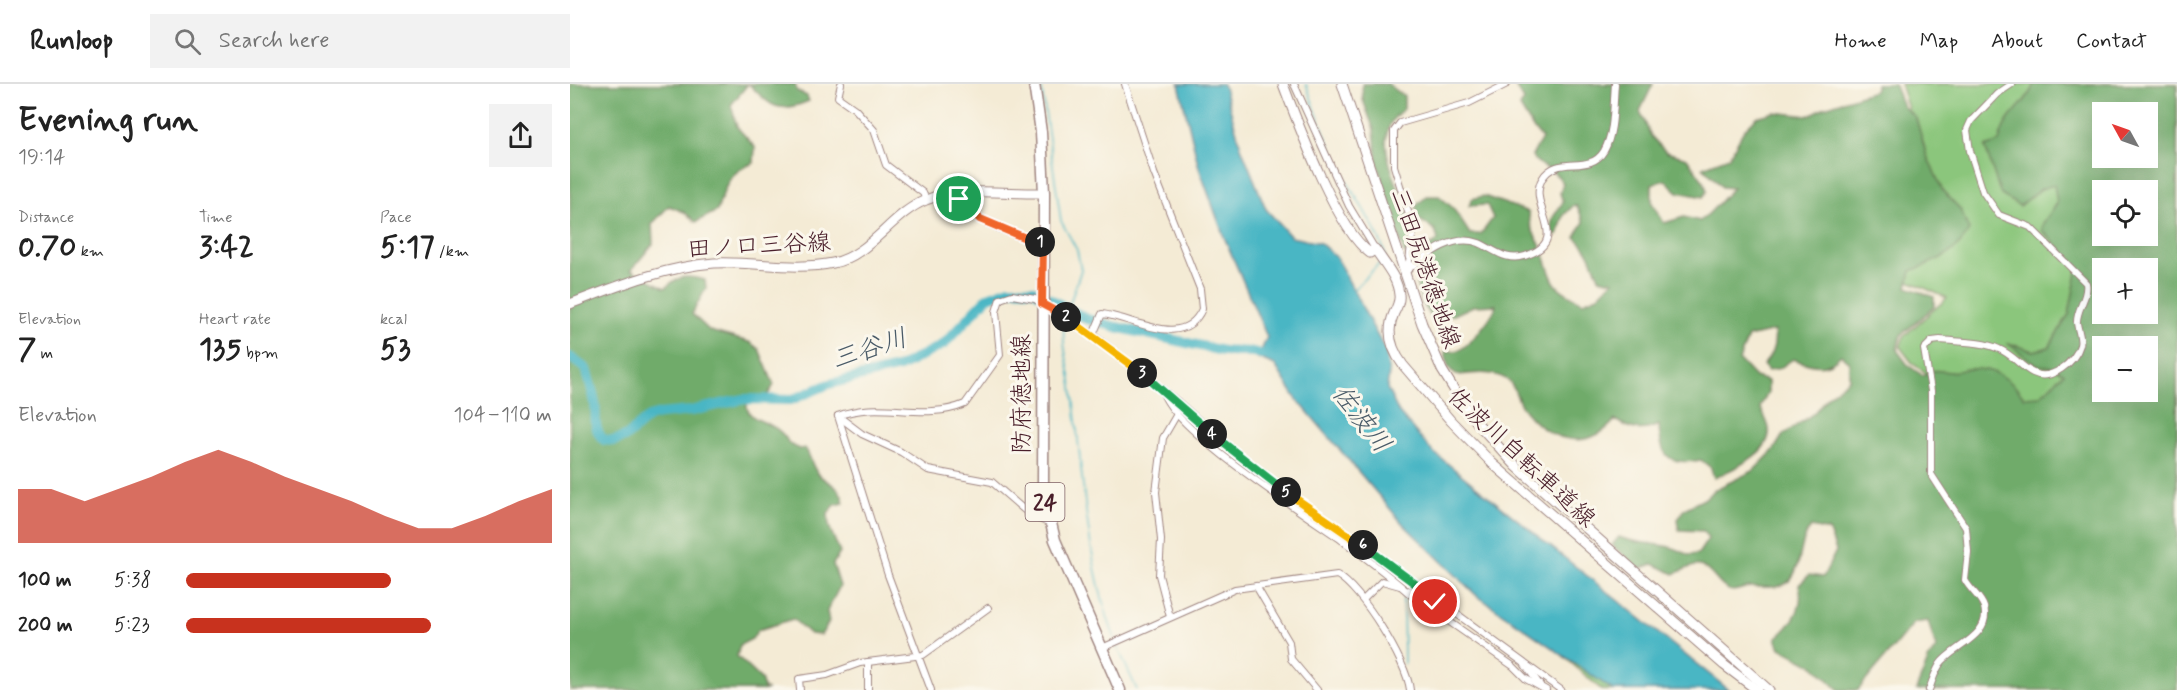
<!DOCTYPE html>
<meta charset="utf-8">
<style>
body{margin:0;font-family:Mynerve,"Klee One",sans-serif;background:#f2f2f2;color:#222;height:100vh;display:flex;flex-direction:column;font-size:22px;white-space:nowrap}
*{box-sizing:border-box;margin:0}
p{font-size:20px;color:#767676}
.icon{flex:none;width:33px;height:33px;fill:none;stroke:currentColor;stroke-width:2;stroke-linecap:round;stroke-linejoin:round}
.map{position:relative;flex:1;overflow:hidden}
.sheet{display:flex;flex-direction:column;background:#fff;width:570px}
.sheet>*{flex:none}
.needle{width:39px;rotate:310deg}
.controls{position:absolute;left:1522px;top:18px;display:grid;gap:12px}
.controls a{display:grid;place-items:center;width:66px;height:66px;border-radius:0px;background:#fff;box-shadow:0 6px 24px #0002;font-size:30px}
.pin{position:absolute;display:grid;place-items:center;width:51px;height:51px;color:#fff;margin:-26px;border:3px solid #fff;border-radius:50%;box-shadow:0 2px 6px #0007}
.km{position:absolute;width:30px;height:30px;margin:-15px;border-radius:50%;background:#222;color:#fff;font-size:16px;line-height:30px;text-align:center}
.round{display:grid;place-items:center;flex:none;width:63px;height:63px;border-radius:0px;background:#f2f2f2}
.overview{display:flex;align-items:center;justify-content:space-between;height:102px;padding:0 18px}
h1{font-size:33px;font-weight:700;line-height:45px}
.stats{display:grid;grid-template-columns:repeat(3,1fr);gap:9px;height:102px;padding:6px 18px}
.stats div{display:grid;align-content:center}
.stats b{font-size:30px;font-weight:700}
.stats small{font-size:16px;font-weight:400}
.stats p{font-size:16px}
.chart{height:168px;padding:12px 18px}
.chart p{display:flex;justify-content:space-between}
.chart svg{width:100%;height:108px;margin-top:6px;fill:#c8321e;opacity:.7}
ul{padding:0 18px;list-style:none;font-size:20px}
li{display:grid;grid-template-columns:96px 72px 1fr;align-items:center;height:45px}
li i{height:15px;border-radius:8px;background:#c8321e}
header{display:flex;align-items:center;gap:36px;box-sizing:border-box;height:84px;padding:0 30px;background:#fff;border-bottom:2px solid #e0e0e0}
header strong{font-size:28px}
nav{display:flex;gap:33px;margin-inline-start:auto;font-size:21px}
.search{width:420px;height:54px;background:#f2f2f2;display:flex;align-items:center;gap:15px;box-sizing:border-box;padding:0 21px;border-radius:0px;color:#767676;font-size:22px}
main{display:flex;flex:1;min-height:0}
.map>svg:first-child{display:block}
.green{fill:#8bc67b;stroke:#6a7253;stroke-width:1.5;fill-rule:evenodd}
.forest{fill:#70ab6b;stroke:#5d654b;stroke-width:1.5;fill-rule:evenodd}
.water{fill:#49b6c4;stroke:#4a6a78;stroke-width:1.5}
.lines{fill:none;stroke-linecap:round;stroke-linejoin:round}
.stream{stroke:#49b6c4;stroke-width:1.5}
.river{stroke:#49b6c4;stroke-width:10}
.street-casing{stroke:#9f8580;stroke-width:8}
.secondary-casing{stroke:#9f8580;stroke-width:11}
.primary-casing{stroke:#9f8580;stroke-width:13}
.street{stroke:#fff;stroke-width:6}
.secondary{stroke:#fff;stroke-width:9}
.primary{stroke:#fff;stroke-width:10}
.split-1-casing{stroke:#fff;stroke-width:12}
.split-2-casing{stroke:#fff;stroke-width:12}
.split-3-casing{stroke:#fff;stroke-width:12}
.split-4-casing{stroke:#fff;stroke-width:12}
.split-5-casing{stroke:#fff;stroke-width:12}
.split-6-casing{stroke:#fff;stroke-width:12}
.split-7-casing{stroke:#fff;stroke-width:12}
.split-1{stroke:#f0652b;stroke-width:8}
.split-2{stroke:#f0652b;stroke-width:8}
.split-3{stroke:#f5b400;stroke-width:8}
.split-4{stroke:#22a559;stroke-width:8}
.split-5{stroke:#22a559;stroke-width:8}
.split-6{stroke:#f5b400;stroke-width:8}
.split-7{stroke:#22a559;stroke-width:8}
.labels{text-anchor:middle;stroke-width:6;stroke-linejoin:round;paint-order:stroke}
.shield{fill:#fbf7ec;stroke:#7f6065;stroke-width:1.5}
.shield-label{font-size:22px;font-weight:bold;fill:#4a1f2b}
.street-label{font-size:24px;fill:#4a1f2b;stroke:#fbf7ec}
.water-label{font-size:26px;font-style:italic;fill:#4a5b68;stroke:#fbf7ec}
</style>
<header>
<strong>Runloop</strong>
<div class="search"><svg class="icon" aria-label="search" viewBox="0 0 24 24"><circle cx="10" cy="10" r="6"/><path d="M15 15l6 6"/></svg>Search here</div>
<nav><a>Home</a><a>Map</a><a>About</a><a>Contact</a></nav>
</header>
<main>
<section class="sheet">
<div class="overview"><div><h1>Evening run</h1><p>19:14</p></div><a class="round"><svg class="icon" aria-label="share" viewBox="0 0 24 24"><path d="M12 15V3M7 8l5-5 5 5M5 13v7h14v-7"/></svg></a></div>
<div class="stats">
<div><p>Distance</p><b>0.70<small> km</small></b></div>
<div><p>Time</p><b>3:42</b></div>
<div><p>Pace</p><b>5:17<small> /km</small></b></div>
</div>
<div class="stats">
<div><p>Elevation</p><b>7<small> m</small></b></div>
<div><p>Heart rate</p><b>135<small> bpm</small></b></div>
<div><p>kcal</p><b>53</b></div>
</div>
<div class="chart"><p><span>Elevation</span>104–110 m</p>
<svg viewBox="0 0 160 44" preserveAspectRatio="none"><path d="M0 44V22L10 22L20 27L30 22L40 17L50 11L60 6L70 11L80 17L90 22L100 27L110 33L120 38L130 38L140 33L150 27L160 22V44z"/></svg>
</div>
<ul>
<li><b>100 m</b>5:38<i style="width:56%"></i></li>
<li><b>200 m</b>5:23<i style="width:67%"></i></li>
</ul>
</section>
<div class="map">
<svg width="1607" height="606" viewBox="0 0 1607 606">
<rect width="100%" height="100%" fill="#fbf7ec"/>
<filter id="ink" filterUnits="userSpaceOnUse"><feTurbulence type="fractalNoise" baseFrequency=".0167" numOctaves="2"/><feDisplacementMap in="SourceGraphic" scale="12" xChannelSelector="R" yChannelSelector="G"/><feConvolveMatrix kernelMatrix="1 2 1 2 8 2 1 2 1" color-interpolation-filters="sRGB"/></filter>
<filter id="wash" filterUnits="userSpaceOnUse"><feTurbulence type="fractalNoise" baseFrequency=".008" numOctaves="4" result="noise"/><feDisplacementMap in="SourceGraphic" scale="24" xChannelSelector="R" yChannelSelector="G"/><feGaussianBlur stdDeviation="1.35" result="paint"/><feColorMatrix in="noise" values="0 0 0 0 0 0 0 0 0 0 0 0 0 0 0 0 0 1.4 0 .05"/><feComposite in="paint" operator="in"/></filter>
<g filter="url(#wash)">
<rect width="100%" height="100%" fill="#f4ebd5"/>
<g class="green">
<path d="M1330,0H1607V519L1371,299L1343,280L1330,263L1334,252L1377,214L1332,194L1349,59ZM1533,28H1578V74H1533ZM1533,106H1578V152H1533ZM1533,184H1578V230H1533ZM1533,262H1578V308H1533Z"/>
<path d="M991,570L1043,606H1032Z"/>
</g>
<g class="forest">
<path d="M0,0H178L161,21L167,43L185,63L184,79C157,88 156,102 147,127L126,138L114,128L99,122L82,140L83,160L61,186L95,204C109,191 116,191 135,196L136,204L122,230L140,247L179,258L189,265L204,301L197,312H184L177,316C174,343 207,332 219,360L230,365L235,364C240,371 241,379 246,387C254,400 270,398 274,419L265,421L258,429L259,442L270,469L263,480L270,502L257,527L259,538L251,551L240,550L223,535L188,546L182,555L170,561L167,572L191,595L194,605L198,606H0Z"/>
<path d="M179,0H225L227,7L237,12L239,17C208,30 201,23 179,0Z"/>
<path d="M792,0H818L834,12V25C794,52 833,102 839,137C840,148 839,159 840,170L834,169L807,78L804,46L793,16Z"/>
<path d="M949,0H1083L1070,27L1081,52L1096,68L1117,74L1134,98L1137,107L1133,113L1108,108L1095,96L1082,100V119L1094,139L1114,133L1130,137C1144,127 1151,115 1163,104L1152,103L1133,83L1159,73L1174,46L1187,33L1204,28L1238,32L1255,23L1304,7L1306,0H1324L1333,22L1346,34L1357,72L1373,107L1390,125L1399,146C1388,170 1364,178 1341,187L1337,203L1364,213V223L1331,251L1327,266L1338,281L1352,291C1368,283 1368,288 1383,288C1388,288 1393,285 1397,285C1423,283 1440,294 1454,313L1470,312L1494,289L1483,283L1467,281L1437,259L1464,267L1479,263L1499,230L1508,183L1472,146L1473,139L1487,119L1484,101L1471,105L1450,122L1431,111L1415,63L1429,58C1435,28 1454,26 1464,0H1607V606H1346L1359,574L1366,564L1358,537L1344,539L1288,606H1269L1244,582L1210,564L1206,554C1223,540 1235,523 1229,501L1239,491L1253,493L1266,467L1259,447L1241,443C1228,459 1233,479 1221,495C1211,507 1194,502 1181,503C1171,503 1165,511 1155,504C1146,498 1141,485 1130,482C1123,480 1112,487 1104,490L1083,480L1070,485L1042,461L1049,453C1071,462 1097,457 1118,471L1128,470L1138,455L1134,447L1109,446L1107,437L1114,425L1134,415L1146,405L1183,387L1203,367L1213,351L1244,329L1257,313L1279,295V278L1271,271C1256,287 1242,282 1223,275L1210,284L1198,287L1193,281C1202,272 1206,260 1204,247L1178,253L1169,276L1185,293L1198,297V308L1190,323C1193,330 1198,338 1199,345C1202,370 1162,385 1144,394L1141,384L1131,376C1099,382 1090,373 1089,341C1071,349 1062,346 1045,336C1016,370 976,356 952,323C946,314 946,302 936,295C920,286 904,290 886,291L878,283L875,267C880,267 885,268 889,266C899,262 925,230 926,221L903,222L884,231L861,232C847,215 838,179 852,160L862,161L868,156L865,146L847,134L846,122L857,112H869L883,124L900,150H911L923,134L917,121L899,122L902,115L914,112L959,128C960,148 964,147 971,163C985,196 975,200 1013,218L1028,212L1043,197L1029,194C1022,176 1020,166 1005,153L1014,138L1007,122L1004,121L994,131L988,150L981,152L982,135L993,118L990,109L993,99C983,82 969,85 962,72L972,54L964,46L950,23L954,16L946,4ZM1533,28H1578V74H1533ZM1533,106H1578V152H1533ZM1533,184H1578V230H1533ZM1533,262H1578V308H1533Z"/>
</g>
<path class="water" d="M609,0H653L671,63L696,125L721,153L750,159L766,173L816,268L819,289L817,304L829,329L862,367L1159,606H1043L906,511L833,440L725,313L705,281L688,274L697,253L654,153L629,84Z"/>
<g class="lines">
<g class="stream">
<path d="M471,0L491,137L507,166L511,186L496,231"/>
<path d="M736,0C747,31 758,61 773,90C783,110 814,155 815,173"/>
<path d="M784,205L810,179"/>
<path d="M495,235C490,258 499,280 502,303C513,387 515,475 545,555"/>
<path d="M833,515L834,580"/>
<path d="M546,560L567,606"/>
<path d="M835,597V606"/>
</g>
<path class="river" d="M0,273L16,285C19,296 23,307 25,319C27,334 22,344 34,356L44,357L57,352L79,333L90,330L121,327L174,315L221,316L259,300L330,283L374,260L418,213L440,205L463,206L517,235L546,243L653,267L683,268L703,273"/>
</g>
</g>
<g filter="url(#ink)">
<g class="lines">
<g class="street-casing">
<g id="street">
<path d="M271,0L268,13L285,25L304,46L316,81L353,109L356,116"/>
<path d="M724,0L779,122L805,165"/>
<path d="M387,109C395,137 441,148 465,158L473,157"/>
<path d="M840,184C858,170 884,149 909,159C925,166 936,178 955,172C1004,156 956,122 972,95C987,69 1019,92 1034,67C1045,47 1043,22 1045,0"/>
<path d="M838,186L843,144L824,82V47L830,39L899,19L937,0"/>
<path d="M523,251L532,230C565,234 614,266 632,225L630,205L584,89L555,0"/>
<path d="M593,306C594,340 741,434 773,457C796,474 819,491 841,511L943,582L956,595L976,606"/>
<path d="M268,332C310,315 353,338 395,320L430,271L426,228L430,215L442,211L465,215L523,251L608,318L692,392L769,444L991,606"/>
<path d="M268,332L318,491L361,606"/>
<path d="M268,332L292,350L331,368L358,386L422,398L459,430L480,440"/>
<path d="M686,502L719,558L721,575L747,606"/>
<path d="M839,506L865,517"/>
<path d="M794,515L812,497L830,502"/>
<path d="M600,533L589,491L591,456L586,408L593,354L607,330"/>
<path d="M532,564L665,505L767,491C791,504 837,578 840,606"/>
<path d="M955,581L970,601"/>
<path d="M230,606L229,595L257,591L290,579L353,571L418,524"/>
<path d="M298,606V578"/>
<path d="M1359,606C1362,597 1365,588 1370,580C1383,562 1422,552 1414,523C1411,513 1400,506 1395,496L1398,468L1396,444L1361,390V307L1354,265L1362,257L1370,256C1388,258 1412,257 1429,265C1442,270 1451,283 1463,289C1481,298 1505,278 1510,261C1512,254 1508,247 1507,239C1506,225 1519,213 1516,199L1460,143L1429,131L1413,108L1400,67L1397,46L1401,37L1427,10L1442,0"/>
</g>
</g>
<g class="secondary-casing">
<g id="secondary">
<path d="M713,0C728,40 767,146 800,169L805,165C814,179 828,194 829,211C830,217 827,223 824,229C816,247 821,265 833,281L881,337L922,379L1154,581L1187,606"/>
<path d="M772,0L852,240L872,286L888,312L909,341L947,383L1199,606"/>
<path d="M0,220C47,202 94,183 144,179C183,177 225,187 263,179C301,171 321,130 356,116C388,102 439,110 474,109"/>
</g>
</g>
<g class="primary-casing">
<path id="primary" d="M464,0L471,48L474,109L473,406L485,456L550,606"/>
</g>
<use href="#street" class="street"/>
<use href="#secondary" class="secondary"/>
<use href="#primary" class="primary"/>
</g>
</g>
<g class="lines" filter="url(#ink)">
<g class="split-1-casing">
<path id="split-1" d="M389,115L410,135L465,158H470"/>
</g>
<g class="split-2-casing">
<path id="split-2" d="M470,158L473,157L472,220L496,233"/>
</g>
<g class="split-3-casing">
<path id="split-3" d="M496,233L572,289"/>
</g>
<g class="split-4-casing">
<path id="split-4" d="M572,289L642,350"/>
</g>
<g class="split-5-casing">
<path id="split-5" d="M642,350L716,408"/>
</g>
<g class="split-6-casing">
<path id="split-6" d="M716,408L793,461"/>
</g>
<g class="split-7-casing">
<path id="split-7" d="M793,461L867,516L865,518"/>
</g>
<use href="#split-1" class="split-1"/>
<use href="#split-2" class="split-2"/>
<use href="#split-3" class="split-3"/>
<use href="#split-4" class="split-4"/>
<use href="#split-5" class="split-5"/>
<use href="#split-6" class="split-6"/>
<use href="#split-7" class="split-7"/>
</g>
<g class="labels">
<rect class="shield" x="455.5" y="399" width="39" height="38" rx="4.5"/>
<g class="shield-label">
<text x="475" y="426">24</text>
</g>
<g class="street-label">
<text transform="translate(189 161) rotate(-3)" y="8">田ノ口三谷線</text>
<text transform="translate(856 184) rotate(71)" y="8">三田尻港徳地線</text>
<text transform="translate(451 310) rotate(-90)" y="8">防府徳地線</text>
<text transform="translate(952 373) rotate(43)" y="8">佐波川自転車道線</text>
</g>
<g class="water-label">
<text transform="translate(299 264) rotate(-18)" y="9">三谷川</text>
<text transform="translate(792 334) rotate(52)" y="9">佐波川</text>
</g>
</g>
</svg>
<div class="controls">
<a><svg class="needle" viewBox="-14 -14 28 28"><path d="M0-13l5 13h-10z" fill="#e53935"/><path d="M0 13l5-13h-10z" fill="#767676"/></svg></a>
<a><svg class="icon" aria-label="locate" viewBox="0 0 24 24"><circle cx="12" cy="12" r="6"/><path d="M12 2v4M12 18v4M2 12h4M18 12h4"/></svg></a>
<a>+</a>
<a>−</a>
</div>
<div class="pin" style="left:389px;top:115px;background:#1e9e55"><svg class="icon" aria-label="arrive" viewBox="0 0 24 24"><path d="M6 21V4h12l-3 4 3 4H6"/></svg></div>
<div class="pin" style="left:865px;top:518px;background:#d93025"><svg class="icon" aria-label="check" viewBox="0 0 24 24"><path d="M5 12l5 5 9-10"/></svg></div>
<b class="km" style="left:470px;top:158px">1</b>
<b class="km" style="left:496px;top:233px">2</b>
<b class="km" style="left:572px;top:289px">3</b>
<b class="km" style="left:642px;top:350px">4</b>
<b class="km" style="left:716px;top:408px">5</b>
<b class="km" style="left:793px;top:461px">6</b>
</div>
</main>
